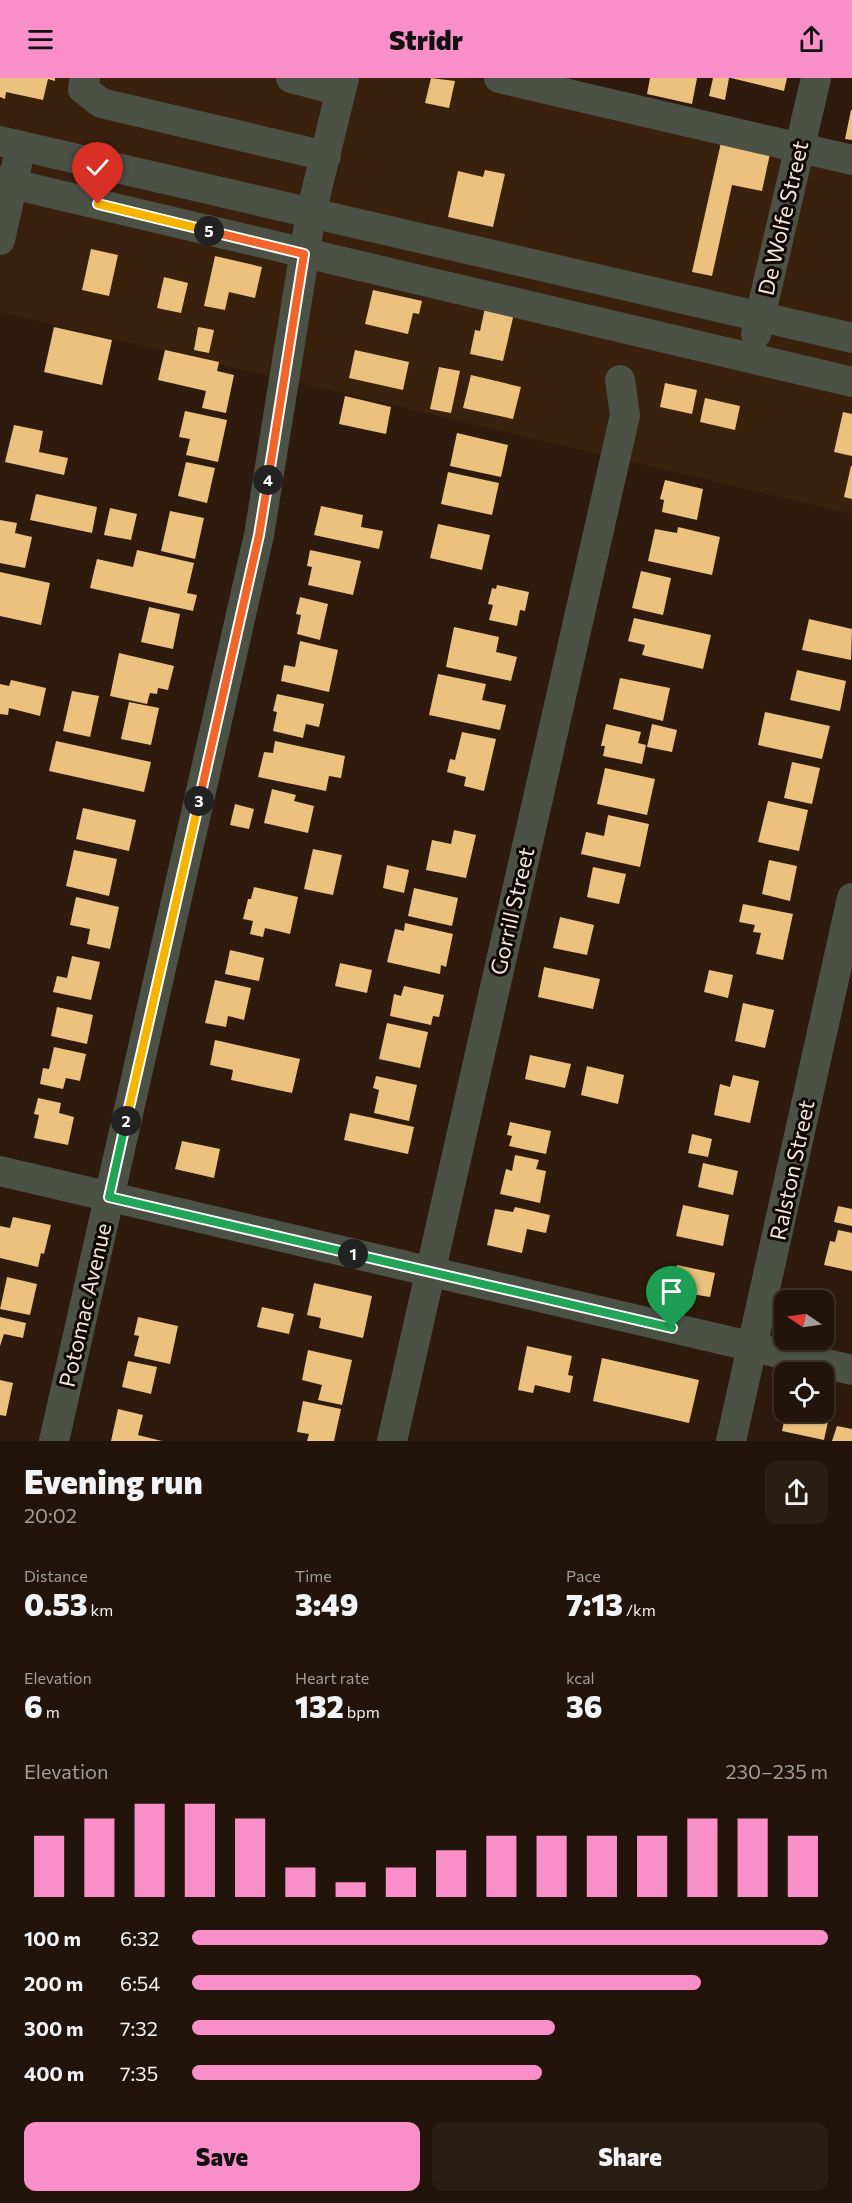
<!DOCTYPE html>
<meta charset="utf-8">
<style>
body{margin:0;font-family:Commissioner,sans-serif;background:#2a1d13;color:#f1f3f6;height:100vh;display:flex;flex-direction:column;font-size:22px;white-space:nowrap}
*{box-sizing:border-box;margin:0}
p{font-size:20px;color:#a29e9c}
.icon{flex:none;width:33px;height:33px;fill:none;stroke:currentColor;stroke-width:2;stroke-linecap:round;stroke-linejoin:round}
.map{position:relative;height:1363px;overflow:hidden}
.drawer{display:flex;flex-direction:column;background:#22140a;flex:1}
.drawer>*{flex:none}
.needle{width:39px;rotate:283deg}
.buttons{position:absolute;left:774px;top:1212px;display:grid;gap:12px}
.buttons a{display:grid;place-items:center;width:60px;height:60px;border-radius:12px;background:#22140a;box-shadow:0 2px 4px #0004,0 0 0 2px #3f332b;font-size:30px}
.pin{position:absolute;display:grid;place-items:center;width:51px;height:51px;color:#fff;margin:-62px -26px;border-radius:50% 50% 50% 0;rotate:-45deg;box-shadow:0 0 6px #0007}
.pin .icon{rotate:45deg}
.km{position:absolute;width:30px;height:30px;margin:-15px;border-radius:50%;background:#222;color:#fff;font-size:16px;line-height:30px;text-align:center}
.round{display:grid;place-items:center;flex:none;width:63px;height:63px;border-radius:12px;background:#2a1d13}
.overview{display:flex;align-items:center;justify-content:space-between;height:102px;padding:0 24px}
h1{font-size:33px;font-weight:800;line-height:45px}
.metrics{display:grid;grid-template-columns:repeat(3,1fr);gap:9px;height:102px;padding:6px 24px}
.metrics div{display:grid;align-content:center}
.metrics b{font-size:30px;font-weight:800}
.metrics small{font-size:16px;font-weight:400}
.metrics p{font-size:16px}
.chart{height:168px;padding:12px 24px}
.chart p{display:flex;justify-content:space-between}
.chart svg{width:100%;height:108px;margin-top:6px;stroke:#f98fc9;stroke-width:6}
.cta{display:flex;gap:12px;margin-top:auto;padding:12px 24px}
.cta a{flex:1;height:69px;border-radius:12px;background:#f98fc9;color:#111;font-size:24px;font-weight:800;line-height:69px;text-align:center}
.cta a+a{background:#2a1d13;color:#f1f3f6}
ul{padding:0 24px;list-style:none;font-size:20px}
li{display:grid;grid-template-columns:96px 72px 1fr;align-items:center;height:45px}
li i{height:15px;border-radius:8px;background:#f98fc9}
header{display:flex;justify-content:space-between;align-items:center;height:78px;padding:0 24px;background:#f98fc9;color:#111;font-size:27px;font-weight:800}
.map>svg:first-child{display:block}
.built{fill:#3a210e}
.building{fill:#ecc17e}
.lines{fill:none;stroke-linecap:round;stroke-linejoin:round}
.minor{stroke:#4c5146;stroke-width:30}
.split-1-casing{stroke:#fff;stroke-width:12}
.split-2-casing{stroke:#fff;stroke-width:12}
.split-3-casing{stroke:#fff;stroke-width:12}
.split-4-casing{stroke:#fff;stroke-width:12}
.split-5-casing{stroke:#fff;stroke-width:12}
.split-6-casing{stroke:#fff;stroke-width:12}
.split-1{stroke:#22a559;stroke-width:8}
.split-2{stroke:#22a559;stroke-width:8}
.split-3{stroke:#f5b400;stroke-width:8}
.split-4{stroke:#f0652b;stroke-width:8}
.split-5{stroke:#f0652b;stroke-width:8}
.split-6{stroke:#f5b400;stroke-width:8}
.labels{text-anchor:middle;stroke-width:6;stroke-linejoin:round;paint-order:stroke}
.street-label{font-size:22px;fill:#f4e6dc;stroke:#100804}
</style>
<header><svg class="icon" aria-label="menu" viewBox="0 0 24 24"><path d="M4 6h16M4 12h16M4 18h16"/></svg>Stridr<svg class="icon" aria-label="share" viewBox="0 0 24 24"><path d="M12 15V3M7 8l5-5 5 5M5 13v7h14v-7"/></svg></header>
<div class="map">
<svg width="852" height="1363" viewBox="0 0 852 1363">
<rect width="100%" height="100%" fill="#2e1b0d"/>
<path class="built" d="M0,0H468L852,90V436L0,234Z"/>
<g class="building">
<path d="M0,0H55V3L48,1L43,22L6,14L5,21L0,19Z"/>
<path d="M431,0L455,3L449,30L425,25Z"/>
<path d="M650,0H697L692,26L647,16Z"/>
<path d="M713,0H729L725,22L709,18Z"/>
<path d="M731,0H787L784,13Z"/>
<path d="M851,32H852V62L845,61Z"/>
<path d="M722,60L771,71L762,113L732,107L712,198L692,194Z"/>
<path d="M485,92L505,96L493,149L448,139L458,93L483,99Z"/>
<path d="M91,171L118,177L109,218L82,212Z"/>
<path d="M215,178L262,189L255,220L229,214L225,232L204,228Z"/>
<path d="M164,199L188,205L181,235L157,230Z"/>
<path d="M373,212L422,223L419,236L413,235L408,256L365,246Z"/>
<path d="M486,225L515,231L503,283L470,276L475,252L480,253Z"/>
<path d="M54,249L112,262L102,307L44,294Z"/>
<path d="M198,249L214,252L209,275L194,272Z"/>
<path d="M165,272L219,284L217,293L234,297L226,335L202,330L206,313L158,302Z"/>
<path d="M355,272L409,284L403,312L349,300Z"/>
<path d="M439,289L460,293L451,335L430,331Z"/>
<path d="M471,297L521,309L513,341L463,330Z"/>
<path d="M665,305L697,312L692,336L660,329Z"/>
<path d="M345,318L391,329L386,356L339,346Z"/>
<path d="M705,320L740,328L735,352L700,344Z"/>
<path d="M185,333L227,342L218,384L186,377L190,361L179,359Z"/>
<path d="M843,334L852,336V378L834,374Z"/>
<path d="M14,347L43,353L39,374L68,380L64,397L5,384Z"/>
<path d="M457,355L508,367L501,399L450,388Z"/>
<path d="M186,384L215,390L207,425L178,418Z"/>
<path d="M851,388H852V421L844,419Z"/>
<path d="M448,394L499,405L492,437L441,426Z"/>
<path d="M665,402L703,411L697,442L662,434L664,422L660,421Z"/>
<path d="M36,416L97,429L92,455L30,442Z"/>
<path d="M321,428L363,437L361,449L383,453L379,471L314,457Z"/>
<path d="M110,430L137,436L131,462L104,457Z"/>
<path d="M170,433L204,440L195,481L161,473Z"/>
<path d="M0,442L17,445L15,455L32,459L25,490L0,485Z"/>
<path d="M438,446L490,457L482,492L430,480Z"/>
<path d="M678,449L720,459L712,497L648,483L655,451L677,455Z"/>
<path d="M137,472L194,485L187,515L197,517L193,533L90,510L97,481L133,489Z"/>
<path d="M310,472L361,483L353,517L308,507L312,489L307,488Z"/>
<path d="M641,493L671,500L663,537L632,530Z"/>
<path d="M0,494L50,505L41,547L0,538Z"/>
<path d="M497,507L529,514L525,533L520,532L517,548L489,542L493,527L488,526L492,510L496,511Z"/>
<path d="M300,519L328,526L320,562L297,556L301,537L296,536Z"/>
<path d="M149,529L180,536L173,571L141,564Z"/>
<path d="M634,540L711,557L703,591L642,577L645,567L628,563Z"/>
<path d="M809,541L852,551L851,582L802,572Z"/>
<path d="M454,549L499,559L496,574L517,579L511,603L446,589Z"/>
<path d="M300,563L338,572L329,614L281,603L284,587L295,589Z"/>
<path d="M119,575L174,588L168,612L158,610L157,616L150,615L147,626L110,618Z"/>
<path d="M797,592L846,603L840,633L790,622Z"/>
<path d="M438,596L486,606L482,622L506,627L500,652L429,637Z"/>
<path d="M620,600L670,610L663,643L613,631Z"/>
<path d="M11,602L46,610L40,638L9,630L8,637L0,636V606L9,608Z"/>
<path d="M72,613L99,618L90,659L63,653Z"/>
<path d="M277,616L324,626L319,649L306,646L303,660L273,653L277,634L273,633Z"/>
<path d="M129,624L159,630L151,667L121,661Z"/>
<path d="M765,634L830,648L822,681L758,667Z"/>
<path d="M606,646L641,654L638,665L646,667L642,686L603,678L605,668H601Z"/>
<path d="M652,646L677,652L672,674L647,669Z"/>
<path d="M462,654L496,661L484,713L464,708L466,699L447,694L450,681L455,682Z"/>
<path d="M56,663L151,684L144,714L49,693Z"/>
<path d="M275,663L345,678L341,700L329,698L326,713L258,699L264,674L273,675Z"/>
<path d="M792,684L820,690L812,726L784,720Z"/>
<path d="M605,690L655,701L647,737L597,726Z"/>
<path d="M272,711L296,717L294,723L314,728L308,755L264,745Z"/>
<path d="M768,723L808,732L799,773L758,764Z"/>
<path d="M235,726L254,731L249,751L230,747Z"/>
<path d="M83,730L136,742L129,773L76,761Z"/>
<path d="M608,737L649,746L640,789L581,776L586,754L604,758Z"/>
<path d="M454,752L476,757L466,800L426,792L432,762L451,766Z"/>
<path d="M313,771L342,777L333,817L304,811Z"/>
<path d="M74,772L117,781L109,818L66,808Z"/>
<path d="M769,782L797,788L790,823L762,816Z"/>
<path d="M387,787L409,792L404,815L383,810Z"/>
<path d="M593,789L626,796L619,826L587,819Z"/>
<path d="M254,809L298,819L290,856L265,850L263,859L250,856L253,843L243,841L248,821H251Z"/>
<path d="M414,810L458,820L452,848L408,838Z"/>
<path d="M76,819L119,829L110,871L87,866L90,851L70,847Z"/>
<path d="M743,826L793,836L783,882L756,876L761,855L753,854L755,847L739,844Z"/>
<path d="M560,839L594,847L587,877L553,870Z"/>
<path d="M405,845L453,856L446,889L441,887L440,896L387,884L395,851L404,853Z"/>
<path d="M230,872L264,880L259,903L225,896Z"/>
<path d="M72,878L100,884L91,922L53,914L57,898L67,900Z"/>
<path d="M340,885L372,892L367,915L335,908Z"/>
<path d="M544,889L600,901L593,931L538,919Z"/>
<path d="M709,892L733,897L728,920L704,914Z"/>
<path d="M215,902L251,910L244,942L228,938L226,949L205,945Z"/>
<path d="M404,908L444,917L439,939L433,938L431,947L390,938L394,916L401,918Z"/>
<path d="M743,925L774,932L765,970L735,963Z"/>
<path d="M57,929L93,937L87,966L51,958Z"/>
<path d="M387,945L428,954L420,990L379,981Z"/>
<path d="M215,962L300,981L292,1015L231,1002L233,992L210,987Z"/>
<path d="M54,969L86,976L80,1003L66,1000L63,1011L40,1006L43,990L49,991Z"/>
<path d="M530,977L571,986L565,1010L525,1001Z"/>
<path d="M587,988L624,997L618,1026L581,1017Z"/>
<path d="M733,997L759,1003L750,1045L714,1037L720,1006L730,1009Z"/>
<path d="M376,998L417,1007L409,1043L374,1035L379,1012L373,1010Z"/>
<path d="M38,1020L61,1025L59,1035L74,1039L68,1067L34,1060L39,1037L34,1036Z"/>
<path d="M350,1035L414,1049L408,1076L344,1062Z"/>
<path d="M510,1044L551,1053L546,1076L509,1068L512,1058L507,1057Z"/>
<path d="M692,1056L712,1061L708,1079L688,1075Z"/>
<path d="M182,1063L220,1071L214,1100L175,1091Z"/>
<path d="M515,1077L539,1082L536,1091L546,1093L540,1125L500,1116L506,1091L512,1093Z"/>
<path d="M703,1085L738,1093L733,1117L698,1109Z"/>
<path d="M683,1127L729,1137L723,1168L676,1158Z"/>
<path d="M838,1128L852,1131V1148L834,1144Z"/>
<path d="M515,1129L550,1137L546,1155L527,1151L522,1175L487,1167L495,1131L513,1134Z"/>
<path d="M13,1139L51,1147L44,1176L41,1175L38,1189L0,1180V1148L10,1150Z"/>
<path d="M838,1152L852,1155V1193L824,1187L830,1163L835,1164Z"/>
<path d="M677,1187L715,1195L710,1219L672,1213Z"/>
<path d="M7,1199L37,1206L30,1237L0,1231Z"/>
<path d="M314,1205L372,1218L363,1260L319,1250L321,1240L307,1237Z"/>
<path d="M262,1229L294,1236L289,1256L257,1249Z"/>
<path d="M0,1239L26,1245L23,1260L4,1256L0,1268Z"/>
<path d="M138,1239L178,1248L170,1286L134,1278L139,1258L134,1257Z"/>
<path d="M527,1268L572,1278L568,1297L573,1298L570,1315L535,1307L533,1315L518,1312Z"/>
<path d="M308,1272L352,1282L342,1327L318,1322L322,1307L302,1302Z"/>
<path d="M602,1280L699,1302L689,1345L593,1323Z"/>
<path d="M128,1283L157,1289L151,1316L122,1309Z"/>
<path d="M0,1302L13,1305L6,1338L0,1337Z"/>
<path d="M303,1323L341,1331L334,1363H307L309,1356L297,1354Z"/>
<path d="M118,1331L143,1337L138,1357L162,1363H111Z"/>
<path d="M786,1334H805L829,1339L824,1362L782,1353Z"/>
<path d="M837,1348L852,1351V1363H832Z"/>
</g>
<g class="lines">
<g class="minor">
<path d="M85,0L83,11L101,25L326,78"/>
<path d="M291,0L341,13"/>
<path d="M499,0L852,82"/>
<path d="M0,63L852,260"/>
<path d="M0,103L852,304"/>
<path d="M0,162L17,86"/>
<path d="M756,256L816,0"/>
<path d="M0,1093L852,1292"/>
<path d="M54,1363L259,457L311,135L344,0"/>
<path d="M392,1363L625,337L620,302"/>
<path d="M731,1363L852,820"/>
</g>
</g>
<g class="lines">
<g class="split-1-casing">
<path id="split-1" d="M353,1176L672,1250"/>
</g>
<g class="split-2-casing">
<path id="split-2" d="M126,1043L109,1119L353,1176"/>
</g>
<g class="split-3-casing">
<path id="split-3" d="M126,1043L199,723"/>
</g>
<g class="split-4-casing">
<path id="split-4" d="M199,723L259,457L268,402"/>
</g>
<g class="split-5-casing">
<path id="split-5" d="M209,153L304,176L268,402"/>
</g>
<g class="split-6-casing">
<path id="split-6" d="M98,126L209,153"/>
</g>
<use href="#split-1" class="split-1"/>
<use href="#split-2" class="split-2"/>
<use href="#split-3" class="split-3"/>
<use href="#split-4" class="split-4"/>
<use href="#split-5" class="split-5"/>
<use href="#split-6" class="split-6"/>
</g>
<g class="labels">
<g class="street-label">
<text transform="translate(783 140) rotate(-77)" y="8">De Wolfe Street</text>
<text transform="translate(512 833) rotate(-77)" y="8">Gorrill Street</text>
<text transform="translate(792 1092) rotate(-78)" y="8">Ralston Street</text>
<text transform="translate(85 1227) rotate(-77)" y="8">Potomac Avenue</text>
</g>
</g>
</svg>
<div class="buttons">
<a><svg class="needle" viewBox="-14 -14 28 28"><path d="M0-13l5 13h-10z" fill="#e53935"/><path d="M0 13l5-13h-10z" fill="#a29e9c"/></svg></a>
<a><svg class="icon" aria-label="locate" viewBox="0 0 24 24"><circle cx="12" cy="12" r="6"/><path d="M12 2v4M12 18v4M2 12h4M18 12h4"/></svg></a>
</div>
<div class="pin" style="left:672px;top:1250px;background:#1e9e55"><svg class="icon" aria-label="arrive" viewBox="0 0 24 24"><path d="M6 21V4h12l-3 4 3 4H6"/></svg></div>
<div class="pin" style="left:98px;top:126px;background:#d93025"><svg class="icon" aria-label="check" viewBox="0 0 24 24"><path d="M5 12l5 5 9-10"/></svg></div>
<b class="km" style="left:353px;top:1176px">1</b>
<b class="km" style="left:126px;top:1043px">2</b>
<b class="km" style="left:199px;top:723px">3</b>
<b class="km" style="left:268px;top:402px">4</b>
<b class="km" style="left:209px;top:153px">5</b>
</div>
<section class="drawer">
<div class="overview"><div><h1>Evening run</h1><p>20:02</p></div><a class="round"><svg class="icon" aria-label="share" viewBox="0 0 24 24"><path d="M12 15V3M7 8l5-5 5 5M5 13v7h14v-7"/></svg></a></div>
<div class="metrics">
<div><p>Distance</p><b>0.53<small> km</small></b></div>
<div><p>Time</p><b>3:49</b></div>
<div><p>Pace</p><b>7:13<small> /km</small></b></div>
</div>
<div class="metrics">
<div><p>Elevation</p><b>6<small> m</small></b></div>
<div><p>Heart rate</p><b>132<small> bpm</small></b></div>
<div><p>kcal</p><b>36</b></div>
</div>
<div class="chart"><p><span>Elevation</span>230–235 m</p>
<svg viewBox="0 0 160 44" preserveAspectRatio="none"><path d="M5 44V19M15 44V12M25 44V6M35 44V6M45 44V12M55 44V32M65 44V38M75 44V32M85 44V25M95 44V19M105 44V19M115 44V19M125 44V19M135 44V12M145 44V12M155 44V19"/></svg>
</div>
<ul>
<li><b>100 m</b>6:32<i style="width:100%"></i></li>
<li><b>200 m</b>6:54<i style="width:80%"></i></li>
<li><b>300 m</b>7:32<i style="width:57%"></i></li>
<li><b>400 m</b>7:35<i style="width:55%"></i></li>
</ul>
<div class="cta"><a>Save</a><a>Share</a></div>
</section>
